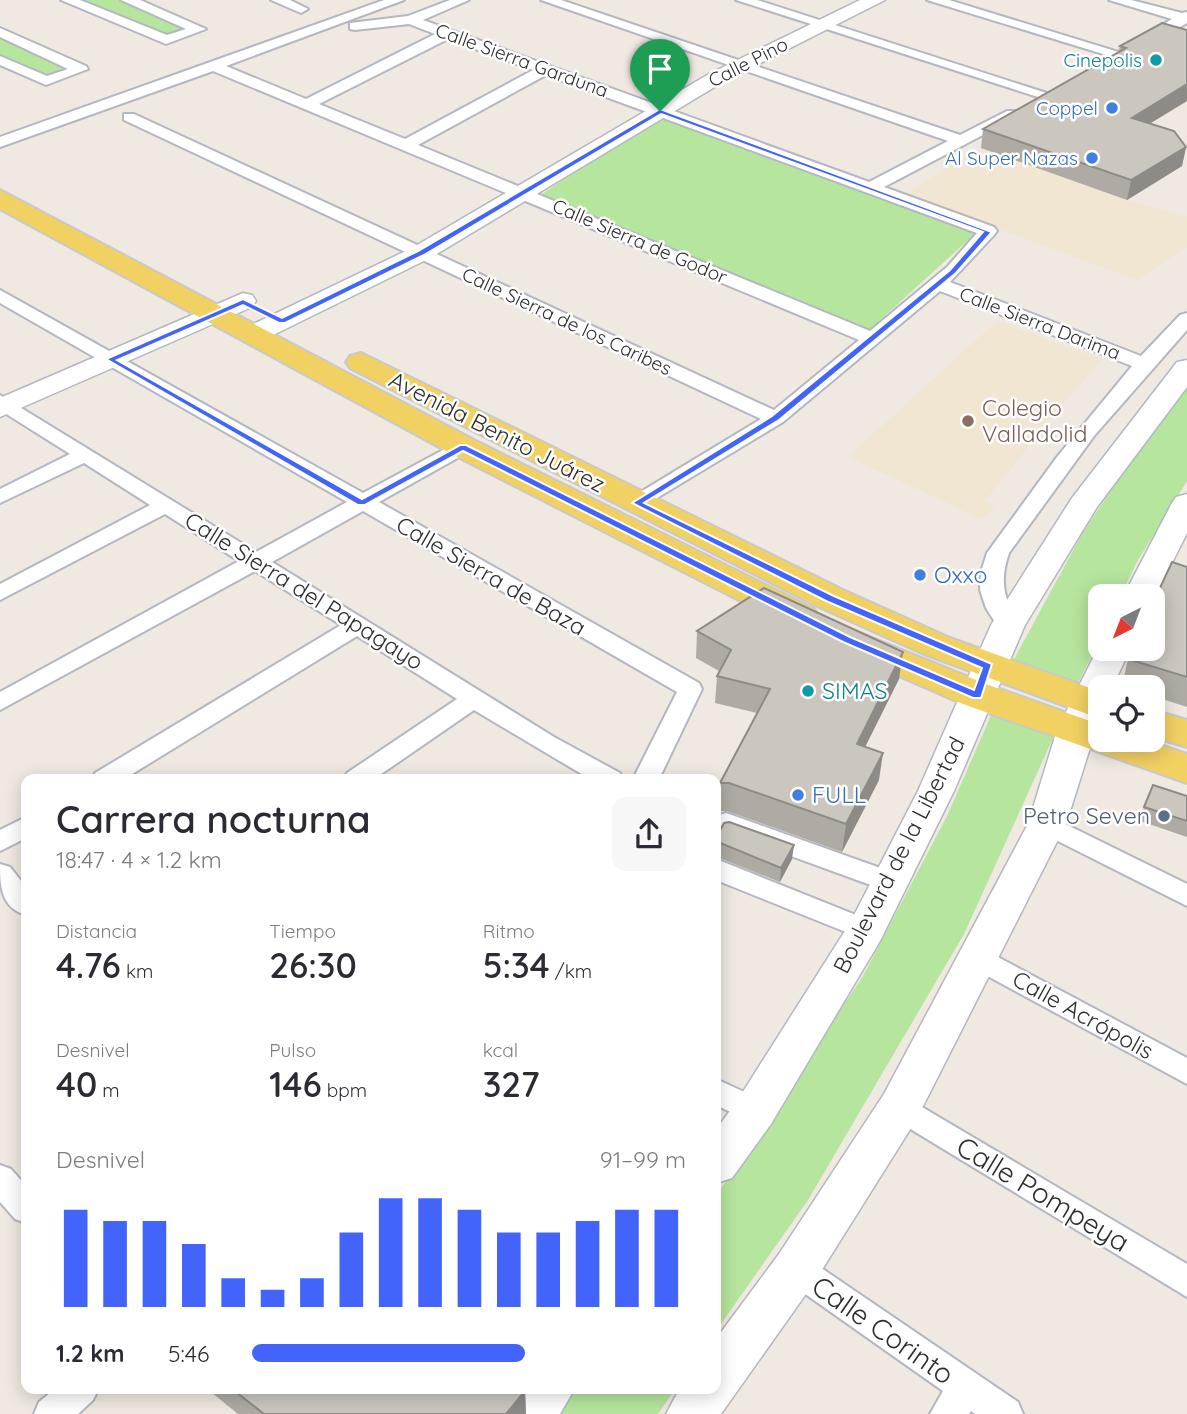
<!DOCTYPE html>
<html lang="es">
<meta charset="utf-8">
<style>
body{margin:0;font-family:Quicksand,sans-serif;background:#f7f7f7;color:#2b2b33;height:100vh;display:flex;flex-direction:column;font-size:26px;white-space:nowrap}
*{box-sizing:border-box;margin:0}
p{font-size:23px;color:#7c7c81}
.icon{flex:none;width:38px;height:38px;fill:none;stroke:currentColor;stroke-width:2;stroke-linecap:round;stroke-linejoin:round}
.map{position:relative;flex:1;overflow:hidden}
.drawer{position:absolute;left:21px;top:774px;width:700px;height:620px;display:flex;flex-direction:column;background:#fff;border-radius:14px;box-shadow:0 4px 18px #0003}
.drawer>*{flex:none}
.needle{width:46px;rotate:222deg}
.fabs{position:absolute;left:1088px;top:584px;display:grid;gap:14px}
.fabs a{display:grid;place-items:center;width:77px;height:77px;border-radius:14px;background:#fff;box-shadow:0 4px 18px #0003;font-size:35px}
.pin{position:absolute;display:grid;place-items:center;width:60px;height:60px;color:#fff;margin:-72px -30px;border-radius:50% 50% 50% 0;rotate:-45deg;box-shadow:0 0 7px #0007}
.pin .icon{rotate:45deg}
.round{display:grid;place-items:center;flex:none;width:74px;height:74px;border-radius:14px;background:#f7f7f7}
.overview{display:flex;align-items:center;justify-content:space-between;height:119px;padding:0 35px}
h1{font-size:38px;font-weight:600;line-height:52px}
.figures{display:grid;grid-template-columns:repeat(3,1fr);gap:10px;height:119px;padding:7px 35px}
.figures div{display:grid;align-content:center}
.figures b{font-size:35px;font-weight:600}
.figures small{font-size:19px;font-weight:400}
.figures p{font-size:19px}
.chart{height:196px;padding:14px 35px}
.chart p{display:flex;justify-content:space-between}
.chart svg{width:100%;height:126px;margin-top:7px;stroke:#4264fb;stroke-width:6}
ul{padding:0 35px;list-style:none;font-size:23px}
li{display:grid;grid-template-columns:112px 84px 1fr;align-items:center;height:52px}
li i{height:18px;border-radius:9px;background:#4264fb}
.map>svg:first-child{display:block}
.education{fill:#f0e6d1}
.green{fill:#b6e59e}
.lines{fill:none;stroke-linecap:round;stroke-linejoin:round}
.street-casing{stroke:#b4b7c1;stroke-width:4}
.secondary-casing{stroke:#b4b7c1;stroke-width:3}
.primary-casing{stroke:#c9c9c9;stroke-width:4}
.street{fill:#fff;fill-rule:evenodd}
.secondary{fill:#fff;fill-rule:evenodd}
.primary{fill:#f2d163;fill-rule:evenodd}
.wall{fill:#afaba4}
.shaded-wall{fill:#8e8b86}
.building{fill:#cbc7bf;stroke:#8e8b86;stroke-width:2}
.route{fill:#4264fb;stroke:#fff;stroke-width:2;fill-rule:evenodd}
.culture-dot{fill:#0f9aa8;stroke:#fff;stroke-width:2.5}
.shop-dot{fill:#3f7fe0;stroke:#fff;stroke-width:2.5}
.education-dot{fill:#8d6e63;stroke:#fff;stroke-width:2.5}
.service-dot{fill:#5c6f8a;stroke:#fff;stroke-width:2.5}
.labels{text-anchor:middle;stroke-width:5;stroke-linejoin:round;paint-order:stroke}
.far-street-label{font-size:19px;fill:#2e2e2e;stroke:#fff}
.far-culture-label{font-size:19px;fill:#0d838f;stroke:#fff;text-anchor:end}
.far-shop-label{font-size:19px;fill:#366cbe;stroke:#fff;text-anchor:end}
.education-label{font-size:23px;fill:#785e54;stroke:#fff;text-anchor:start}
.street-label{font-size:23px;fill:#2e2e2e;stroke:#fff}
.shop-label{font-size:23px;fill:#366cbe;stroke:#fff;text-anchor:start}
.culture-label{font-size:23px;fill:#0d838f;stroke:#fff;text-anchor:start}
.service-label{font-size:23px;fill:#4e5e75;stroke:#fff;text-anchor:end}
.near-street-label{font-size:28px;fill:#2e2e2e;stroke:#fff}
</style>
<div class="map">
<svg width="1187" height="1414" viewBox="0 0 1187 1414">
<rect width="100%" height="100%" fill="#efe9e1"/>
<g class="education">
<path d="M981,148L1127,200L1187,217V247L1137,280L905,194Z"/>
<path d="M997,321L1102,360L1058,409L985,501L995,506L982,519L848,457Z"/>
</g>
<g class="green">
<path d="M74,0H122L195,29L166,38Z"/>
<path d="M0,34L77,69L47,80L0,58Z"/>
<path d="M657,117L976,233L868,331L542,194Z"/>
<path d="M1187,383V481L1138,560L1120,597H1101V637L1077,685L1013,661L1082,534L1169,403Z"/>
<path d="M992,713L1054,736L964,934L808,1200L716,1331V1196L863,976L947,816Z"/>
<path d="M568,1388H676L658,1414H548Z"/>
</g>
<g class="lines">
<g class="street-casing">
<g id="street">
<path d="M61,0H80L167,35L186,29L121,0H140L206,29L166,44Z"/>
<path d="M271,0H290L308,9L301,13Z"/>
<path d="M384,0H404L226,66L306,99L435,34L409,24L355,30L350,29V23L408,16L450,0H469L423,20L869,182L948,141L541,0H561L960,135L1007,111H1017V117L884,187L994,227L997,231L994,235L950,282L1141,356L1180,315L1187,313V330L1094,436L1009,553C999,581 1004,601 1020,625L1016,630H1000L986,608L980,590L981,572L987,553L1057,457L1132,366L940,291L783,422L637,510L626,504L629,499L761,419L124,120V114H134L774,410L859,340L213,71L0,147V137ZM448,39L533,70L405,139L319,104ZM546,75L977,233L947,267L870,331L418,145Z"/>
<path d="M736,0H757L1053,95L1046,99L1041,98Z"/>
<path d="M927,0H949L1128,55L1116,58Z"/>
<path d="M1109,0H1131L1182,13L1187,12V23L1147,46H1137V40L1172,19Z"/>
<path d="M0,28L86,66L88,69L46,85L0,65V56L47,76L68,69L0,37Z"/>
<path d="M0,290L363,493L456,443H470L473,447L470,451L379,502L699,683L702,689L659,779H633L677,692L363,511L272,562L554,737L620,773L624,779H590L474,710L374,779H343L347,773L457,699L357,636L124,779H91L95,773L341,625L255,571L0,710V692L239,561L165,514L0,600V584L150,505L84,463L0,503V489L70,454L0,410V395L256,552L347,502L0,303Z"/>
<path d="M726,813L900,875L904,882L900,889L890,892L728,833L716,837V816Z"/>
<path d="M1047,815L1187,884V906L1038,831L1034,824L1038,817Z"/>
<path d="M26,817V838L0,851V830Z"/>
<path d="M716,859L876,923L880,930L876,937L866,940L716,880Z"/>
<path d="M0,864L10,867L26,887V915C1,908 0,886 0,864Z"/>
<path d="M979,947L1187,1058V1084L969,966L965,958L969,950Z"/>
<path d="M716,1079L766,1102L770,1111L766,1120L755,1124L716,1105Z"/>
<path d="M900,1094L1187,1264V1297L889,1116L885,1107L889,1098Z"/>
<path d="M0,1165L11,1169L26,1186V1223L15,1219L0,1202Z"/>
<path d="M796,1254L808,1259L1018,1402L1023,1414H975L971,1411L969,1414H930L943,1391L784,1279L779,1269L784,1259Z"/>
<path d="M56,1388H99L93,1400L78,1414H34L39,1402Z"/>
</g>
</g>
<g class="secondary-casing">
<g id="secondary">
<path d="M860,0H885L723,82L430,258L265,339H247L243,333L247,327L412,248L709,74Z"/>
<path d="M243,293L252,295L256,301L252,307L0,417V398Z"/>
<path d="M1187,360V387L1097,507L1025,625L954,791L880,941L771,1124L732,1178L716,1183V1130L739,1098L850,923L918,791L991,625L1072,498L1177,362Z"/>
<path d="M1187,494V533L1155,597L1153,600V597H1123L1172,503L1176,497Z"/>
<path d="M1101,642V649H1130L1112,688H1101V713L1066,824L916,1120L813,1284L721,1414H666L680,1388H716V1339L779,1254L884,1094L1028,824L1057,730Z"/>
<path d="M518,1388H575L560,1414H503Z"/>
</g>
</g>
<g class="primary-casing">
<g id="primary">
<path d="M0,190L474,440L814,609L819,617L814,625L801,628L788,625L452,454L0,209Z"/>
<path d="M361,353L843,590L950,638L1101,692V719L924,654L817,606L350,368L346,362L350,356Z"/>
<path d="M855,631L991,686L1101,725V740H1146L1187,754V783L963,704L842,651L837,643L842,635Z"/>
<path d="M1153,710L1187,720V747L1153,737Z"/>
</g>
</g>
<use href="#street" class="street"/>
<use href="#secondary" class="secondary"/>
<use href="#primary" class="primary"/>
</g>
<g class="wall">
<path d="M1187,30V101L1150,123L1186,147L1182,166L1127,200L981,148L983,129L1118,52L1120,46Z"/>
<path d="M1187,567V707L1153,696V688H1127L1122,686L1128,659Z"/>
<path d="M697,631L899,679L865,747L879,780L842,852L727,811H718L720,783L757,713L715,703L717,676L719,671L696,658Z"/>
<path d="M1187,796V837L1140,821L1144,807Z"/>
<path d="M716,837L792,859L780,882L717,857Z"/>
<path d="M206,1388H515L514,1390L525,1391L526,1414H238Z"/>
</g>
<g class="shaded-wall">
<path d="M1187,84V101L1128,137L1132,118Z"/>
<path d="M1186,147L1182,166L1127,200L1131,180Z"/>
<path d="M903,652L899,679L853,771L857,744Z"/>
<path d="M883,753L879,780L842,852L846,824Z"/>
<path d="M718,842L717,857L716,858V845Z"/>
<path d="M794,845L792,859L780,882L781,868Z"/>
<path d="M525,1391L526,1414H506Z"/>
</g>
<g class="building">
<path d="M1162,23L1187,30V84L1132,118L1174,131L1186,147L1131,180L983,129L1126,48L1120,46Z"/>
<path d="M1172,562L1187,567V677L1128,659L1133,649H1153V603Z"/>
<path d="M764,588L903,652L857,744L883,753L846,824L729,783H720L770,689L717,676L731,650L697,631Z"/>
<path d="M1153,785L1187,796V821L1144,807Z"/>
<path d="M729,822L794,845L781,868L718,842L716,845V837L724,823Z"/>
<path d="M231,1388H499L525,1391L506,1414H264Z"/>
</g>
<path class="route" d="M660,109L992,232L956,273L779,420L644,503L834,596L992,664L981,698H973L843,642L463,451L365,505H358L106,359L243,299L282,318L418,251ZM661,114L983,232L950,270L772,416L632,503L826,601L982,668L974,690L850,637L466,445H460L362,499L117,360L243,305L279,323H285L424,255Z"/>
<g class="culture-dot">
<circle cx="1156" cy="60" r="7"/>
<circle cx="808" cy="691" r="7"/>
</g>
<g class="shop-dot">
<circle cx="1112" cy="108" r="7"/>
<circle cx="1092" cy="158" r="7"/>
<circle cx="920" cy="575" r="7"/>
<circle cx="798" cy="795" r="7"/>
</g>
<circle class="education-dot" cx="968" cy="421" r="7"/>
<circle class="service-dot" cx="1164" cy="816" r="7"/>
<g class="labels">
<g class="far-street-label">
<text transform="translate(522 60) rotate(20)" y="7">Calle Sierra Garduna</text>
<text transform="translate(748 62) rotate(-27)" y="7">Calle Pino</text>
<text transform="translate(640 241) rotate(23)" y="7">Calle Sierra de Godor</text>
<text transform="translate(567 321) rotate(25)" y="7">Calle Sierra de los Caribes</text>
<text transform="translate(1040 323) rotate(21)" y="7">Calle Sierra Darima</text>
</g>
<g class="far-culture-label">
<text x="1142" y="67">Cinepolis</text>
</g>
<g class="far-shop-label">
<text x="1098" y="115">Coppel</text>
<text x="1078" y="165">Al Super Nazas</text>
</g>
<g class="education-label">
<text x="982" y="416">Colegio<tspan x="982" dy="26">Valladolid</tspan></text>
</g>
<g class="street-label">
<text transform="translate(497 432) rotate(27)" y="8">Avenida Benito Juárez</text>
<text transform="translate(491 576) rotate(30)" y="8">Calle Sierra de Baza</text>
<text transform="translate(304 591) rotate(32)" y="8">Calle Sierra del Papagayo</text>
<text transform="translate(899 855) rotate(-63)" y="8">Boulevard de la Libertad</text>
<text transform="translate(1083 1015) rotate(29)" y="8">Calle Acrópolis</text>
</g>
<g class="shop-label">
<text x="934" y="583">Oxxo</text>
<text x="812" y="803">FULL</text>
</g>
<g class="culture-label">
<text x="822" y="699">SIMAS</text>
</g>
<g class="service-label">
<text x="1150" y="824">Petro Seven</text>
</g>
<g class="near-street-label">
<text transform="translate(1043 1194) rotate(31)" y="10">Calle Pompeya</text>
<text transform="translate(883 1330) rotate(35)" y="10">Calle Corinto</text>
</g>
</g>
</svg>
<div class="fabs">
<a><svg class="needle" viewBox="-14 -14 28 28"><path d="M0-13l5 13h-10z" fill="#e53935"/><path d="M0 13l5-13h-10z" fill="#7c7c81"/></svg></a>
<a><svg class="icon" aria-label="locate" viewBox="0 0 24 24"><circle cx="12" cy="12" r="6"/><path d="M12 2v4M12 18v4M2 12h4M18 12h4"/></svg></a>
</div>
<div class="pin" style="left:660px;top:111px;background:#1e9e55"><svg class="icon" aria-label="arrive" viewBox="0 0 24 24"><path d="M6 21V4h12l-3 4 3 4H6"/></svg></div>
<section class="drawer">
<div class="overview"><div><h1>Carrera nocturna</h1><p>18:47 · 4 × 1.2 km</p></div><a class="round"><svg class="icon" aria-label="share" viewBox="0 0 24 24"><path d="M12 15V3M7 8l5-5 5 5M5 13v7h14v-7"/></svg></a></div>
<div class="figures">
<div><p>Distancia</p><b>4.76<small> km</small></b></div>
<div><p>Tiempo</p><b>26:30</b></div>
<div><p>Ritmo</p><b>5:34<small> /km</small></b></div>
</div>
<div class="figures">
<div><p>Desnivel</p><b>40<small> m</small></b></div>
<div><p>Pulso</p><b>146<small> bpm</small></b></div>
<div><p>kcal</p><b>327</b></div>
</div>
<div class="chart"><p><span>Desnivel</span>91–99 m</p>
<svg viewBox="0 0 160 44" preserveAspectRatio="none"><path d="M5 44V10M15 44V14M25 44V14M35 44V22M45 44V34M55 44V38M65 44V34M75 44V18M85 44V6M95 44V6M105 44V10M115 44V18M125 44V18M135 44V14M145 44V10M155 44V10"/></svg>
</div>
<ul>
<li><b>1.2 km</b>5:46<i style="width:63%"></i></li>
</ul>
</section>
</div>
